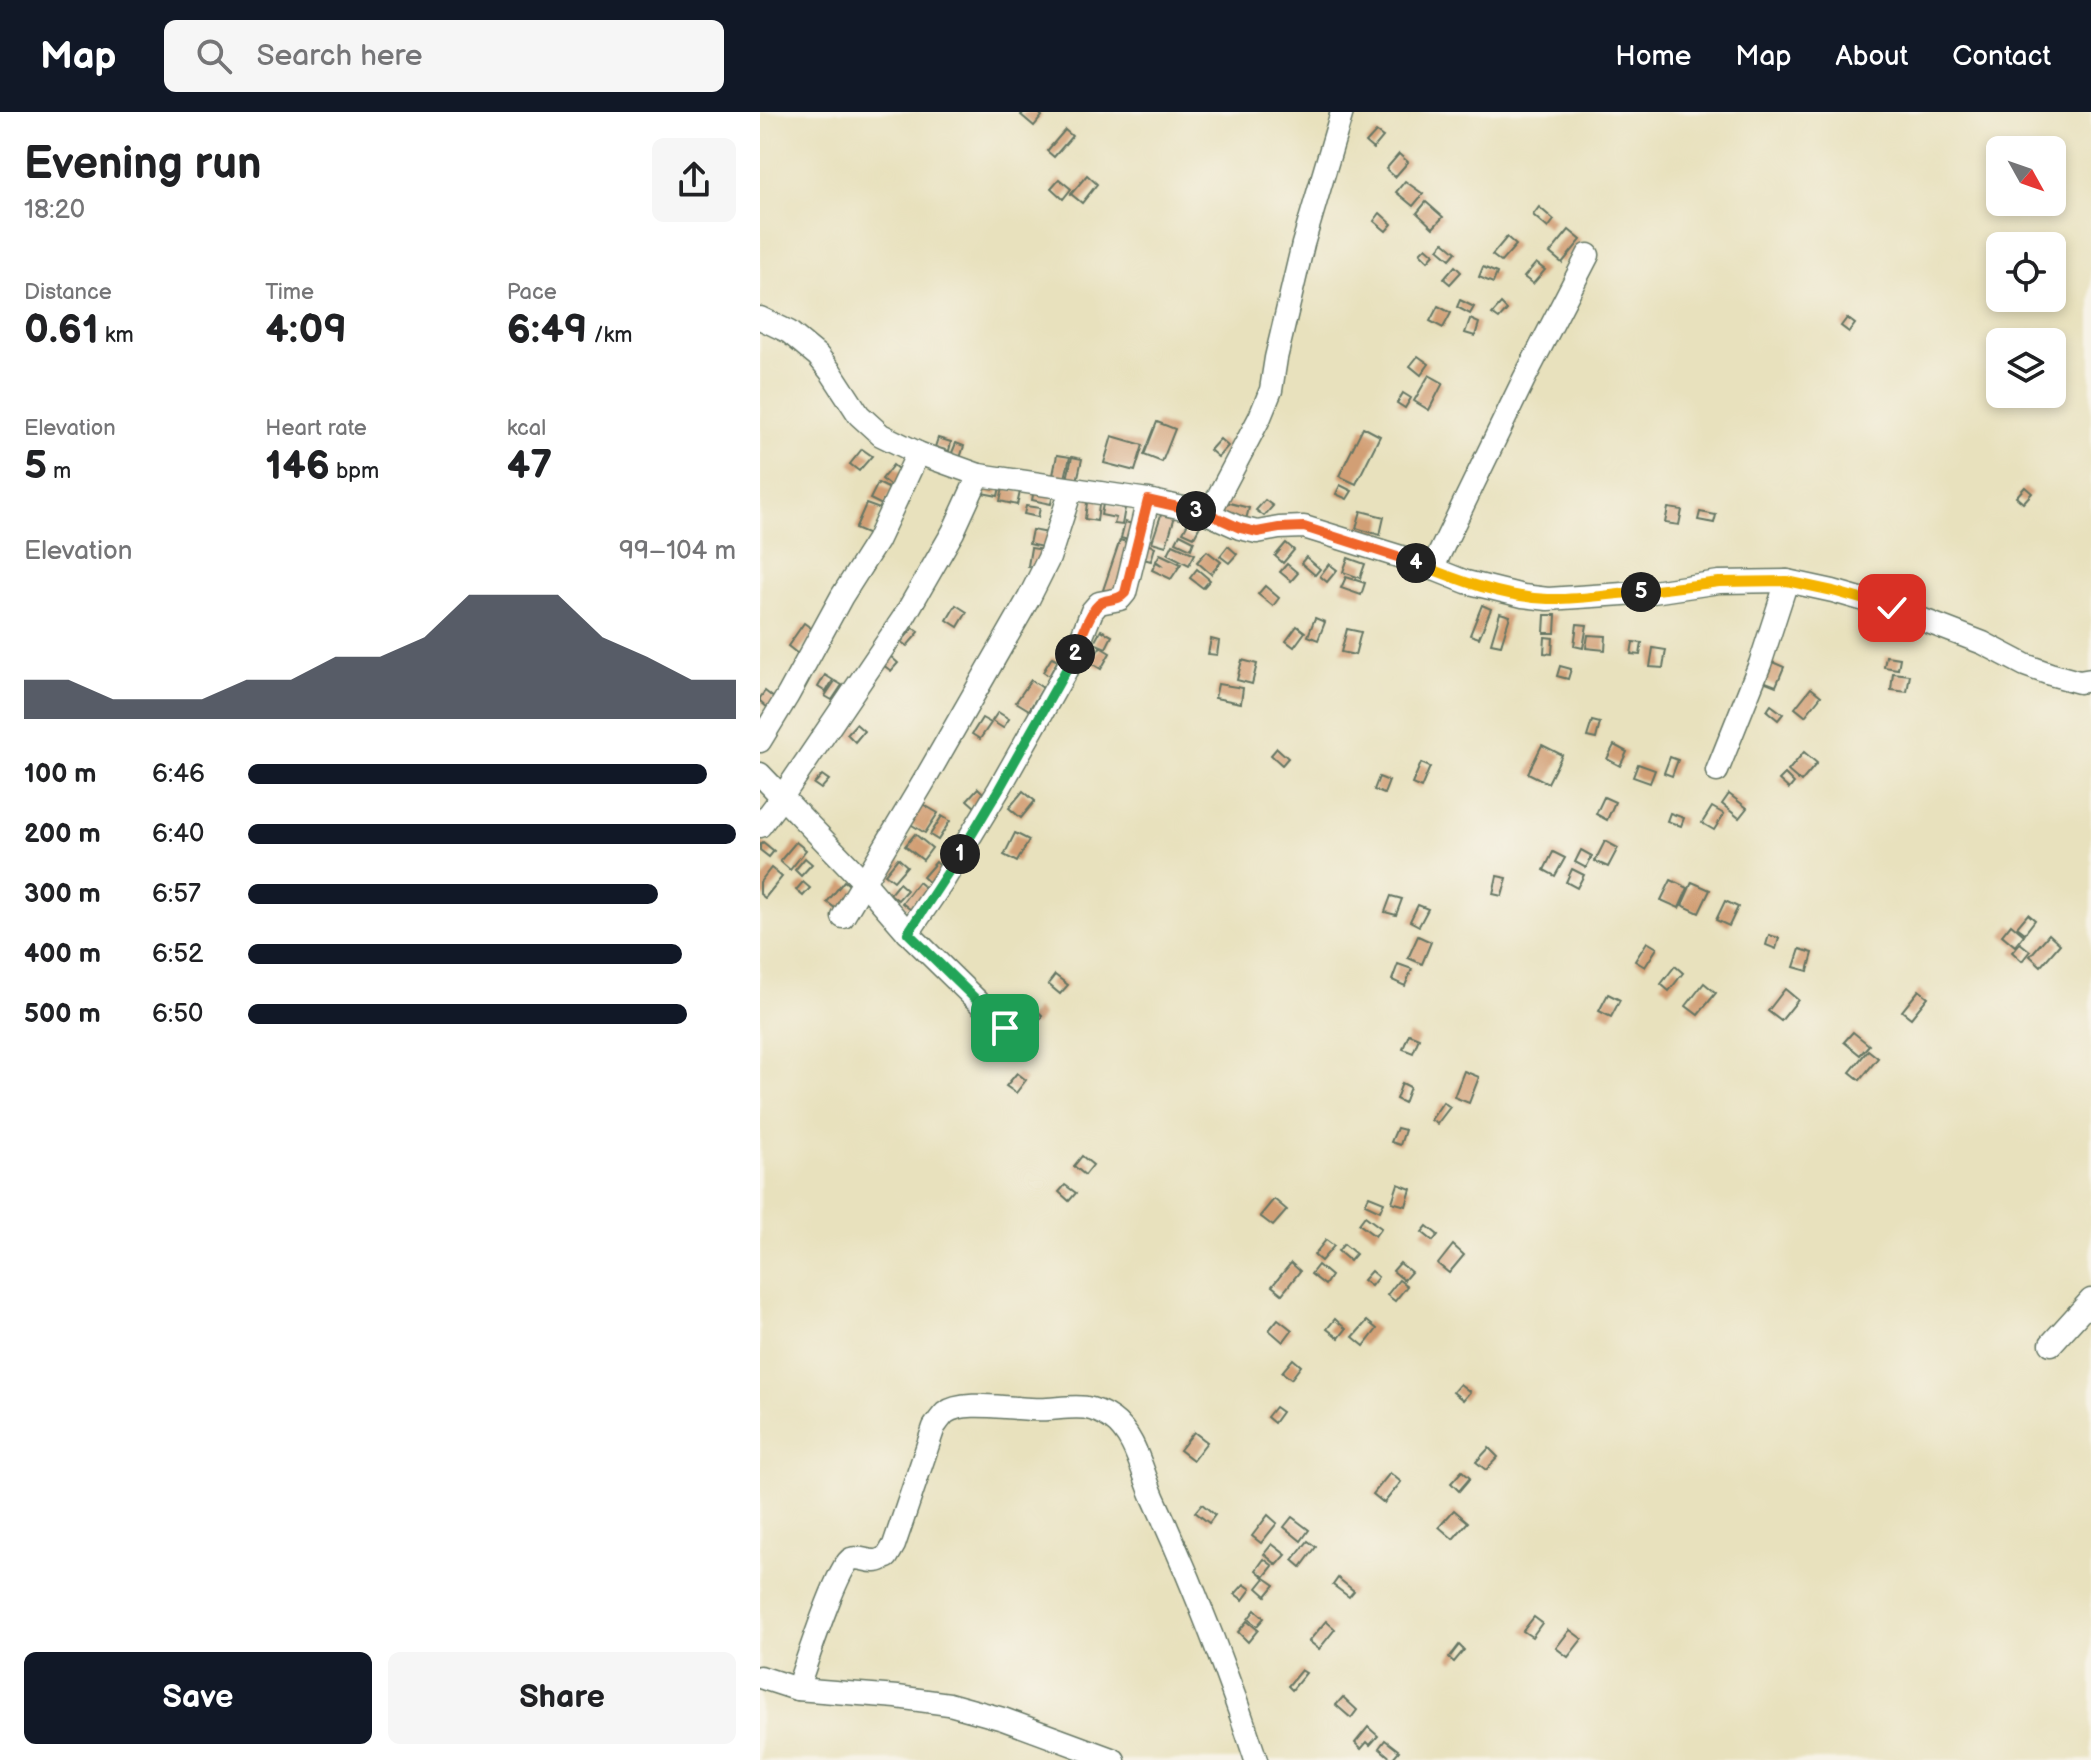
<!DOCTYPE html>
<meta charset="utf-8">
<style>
body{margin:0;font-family:"Balsamiq Sans",sans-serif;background:#f6f6f6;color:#202124;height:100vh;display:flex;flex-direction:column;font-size:30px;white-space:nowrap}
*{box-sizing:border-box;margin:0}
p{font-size:26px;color:#757577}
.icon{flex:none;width:44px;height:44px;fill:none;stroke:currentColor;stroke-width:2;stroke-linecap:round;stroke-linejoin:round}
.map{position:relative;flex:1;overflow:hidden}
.details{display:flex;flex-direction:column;background:#fff;width:760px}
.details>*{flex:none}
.needle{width:52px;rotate:130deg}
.controls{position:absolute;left:1226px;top:24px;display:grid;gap:16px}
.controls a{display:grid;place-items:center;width:80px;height:80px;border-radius:12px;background:#fff;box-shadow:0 4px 12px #0003;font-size:40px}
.pin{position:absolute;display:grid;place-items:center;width:68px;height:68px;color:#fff;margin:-34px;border-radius:16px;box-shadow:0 4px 12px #0006}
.km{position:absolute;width:40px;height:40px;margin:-20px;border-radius:50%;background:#222;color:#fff;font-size:22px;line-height:40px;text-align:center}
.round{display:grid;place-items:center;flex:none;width:84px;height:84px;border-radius:12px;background:#f6f6f6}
.summary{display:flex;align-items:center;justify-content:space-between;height:136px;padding:0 24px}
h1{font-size:44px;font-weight:700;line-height:60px}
.metrics{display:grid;grid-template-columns:repeat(3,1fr);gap:12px;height:136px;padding:8px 24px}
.metrics div{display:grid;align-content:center}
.metrics b{font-size:40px;font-weight:700}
.metrics small{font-size:22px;font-weight:400}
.metrics p{font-size:22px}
.chart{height:224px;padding:16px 24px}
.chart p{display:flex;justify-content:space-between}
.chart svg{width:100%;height:144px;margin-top:8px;fill:#111827;opacity:.7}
.action{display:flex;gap:16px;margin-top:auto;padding:16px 24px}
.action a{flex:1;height:92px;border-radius:12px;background:#111827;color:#fff;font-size:32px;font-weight:700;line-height:92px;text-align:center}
.action a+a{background:#f6f6f6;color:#202124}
ul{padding:0 24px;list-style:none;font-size:26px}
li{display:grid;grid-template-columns:128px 96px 1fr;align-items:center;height:60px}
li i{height:20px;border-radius:10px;background:#111827}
header{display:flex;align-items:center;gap:48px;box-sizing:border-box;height:112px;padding:0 40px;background:#111827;color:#fff}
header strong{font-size:38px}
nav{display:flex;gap:44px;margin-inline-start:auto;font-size:28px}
.search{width:560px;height:72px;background:#f6f6f6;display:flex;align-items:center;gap:20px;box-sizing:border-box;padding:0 28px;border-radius:12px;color:#757577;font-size:30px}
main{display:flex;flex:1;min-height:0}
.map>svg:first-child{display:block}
.building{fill:#d29f74}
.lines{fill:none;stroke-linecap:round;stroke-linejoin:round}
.minor-casing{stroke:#657664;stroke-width:25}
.minor{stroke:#fff;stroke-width:22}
.split-1-casing{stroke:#fff;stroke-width:16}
.split-2-casing{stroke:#fff;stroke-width:16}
.split-3-casing{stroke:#fff;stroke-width:16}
.split-4-casing{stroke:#fff;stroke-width:16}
.split-5-casing{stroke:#fff;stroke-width:16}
.split-6-casing{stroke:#fff;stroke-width:16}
.split-1{stroke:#22a559;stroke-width:10}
.split-2{stroke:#22a559;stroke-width:10}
.split-3{stroke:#f0652b;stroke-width:10}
.split-4{stroke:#f0652b;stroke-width:10}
.split-5{stroke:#f5b400;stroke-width:10}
.split-6{stroke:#f5b400;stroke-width:10}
</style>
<header>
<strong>Map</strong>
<div class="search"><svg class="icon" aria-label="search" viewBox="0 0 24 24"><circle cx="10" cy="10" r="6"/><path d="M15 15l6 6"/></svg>Search here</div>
<nav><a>Home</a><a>Map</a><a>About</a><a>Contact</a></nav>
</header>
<main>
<section class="details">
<div class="summary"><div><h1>Evening run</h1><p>18:20</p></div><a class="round"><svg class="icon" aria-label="share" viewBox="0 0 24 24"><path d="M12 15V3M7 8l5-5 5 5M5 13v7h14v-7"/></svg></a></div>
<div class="metrics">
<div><p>Distance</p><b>0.61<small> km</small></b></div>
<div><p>Time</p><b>4:09</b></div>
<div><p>Pace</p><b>6:49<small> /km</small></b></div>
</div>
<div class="metrics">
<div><p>Elevation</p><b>5<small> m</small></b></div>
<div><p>Heart rate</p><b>146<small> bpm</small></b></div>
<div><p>kcal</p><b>47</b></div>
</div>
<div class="chart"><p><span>Elevation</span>99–104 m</p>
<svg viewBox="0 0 160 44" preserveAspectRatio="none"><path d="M0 44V32L10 32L20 38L30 38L40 38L50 32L60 32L70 25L80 25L90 19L100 6L110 6L120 6L130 19L140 25L150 32L160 32V44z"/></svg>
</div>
<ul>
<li><b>100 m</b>6:46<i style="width:94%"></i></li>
<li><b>200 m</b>6:40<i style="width:100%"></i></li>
<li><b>300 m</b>6:57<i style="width:84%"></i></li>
<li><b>400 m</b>6:52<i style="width:89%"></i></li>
<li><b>500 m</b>6:50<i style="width:90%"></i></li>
</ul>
<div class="action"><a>Save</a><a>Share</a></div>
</section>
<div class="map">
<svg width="1331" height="1648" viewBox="0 0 1331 1648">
<rect width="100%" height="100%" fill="#f7f3e8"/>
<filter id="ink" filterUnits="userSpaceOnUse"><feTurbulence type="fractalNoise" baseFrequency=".0125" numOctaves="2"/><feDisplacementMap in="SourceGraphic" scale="16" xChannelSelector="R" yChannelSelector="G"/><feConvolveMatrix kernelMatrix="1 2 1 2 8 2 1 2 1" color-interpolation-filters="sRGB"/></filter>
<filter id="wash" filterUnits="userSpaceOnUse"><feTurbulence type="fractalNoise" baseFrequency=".006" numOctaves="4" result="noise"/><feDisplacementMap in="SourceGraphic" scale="32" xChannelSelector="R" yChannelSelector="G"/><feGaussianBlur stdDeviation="1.8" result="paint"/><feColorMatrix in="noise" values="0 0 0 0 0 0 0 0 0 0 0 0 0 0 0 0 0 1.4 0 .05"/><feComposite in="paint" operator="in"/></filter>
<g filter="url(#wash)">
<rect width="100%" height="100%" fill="#e8e1bd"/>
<g id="blocks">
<g class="building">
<path d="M264,0H278L282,4L274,14L261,3Z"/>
<path d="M305,18L312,24L294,45L287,39Z"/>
<path d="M616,20L623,25L613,37L606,31Z"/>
<path d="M639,42L648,50L635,65L626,57Z"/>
<path d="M327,63L337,72L322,91L311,82Z"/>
<path d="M299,67L311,77L303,87L291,76Z"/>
<path d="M645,69L663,82L653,94L636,80Z"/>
<path d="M666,90L683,105L673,116L657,101Z"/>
<path d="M779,95L794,108L788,116L773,103Z"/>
<path d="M620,101L632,112L626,119L614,109Z"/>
<path d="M809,118L821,128L802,151L790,141Z"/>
<path d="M747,125L756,133L741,150L732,143Z"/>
<path d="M684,130L696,140L690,147L678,137Z"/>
<path d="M666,135L674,142L668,149L660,141Z"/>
<path d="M776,151L785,158L773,172L764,165Z"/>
<path d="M695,154L701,160L690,172L684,167Z"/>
<path d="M723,155L737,161L733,171L719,165Z"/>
<path d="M700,188L714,195L710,202L697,195Z"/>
<path d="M741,192L747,198L739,207L732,202Z"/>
<path d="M678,194L691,201L683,216L670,209Z"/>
<path d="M1087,206L1095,212L1089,220L1081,214Z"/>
<path d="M710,207L719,211L715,224L705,221Z"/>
<path d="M658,244L669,252L661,263L650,254Z"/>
<path d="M669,263L683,271L669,298L654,289Z"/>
<path d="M643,281L651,286L645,296L637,291Z"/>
<path d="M397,310L415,317L402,350L384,343Z"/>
<path d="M603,315L620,324L596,372L579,364Z"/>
<path d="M352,324L383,333L375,359L344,351Z"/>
<path d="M178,326L191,330L189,339L175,335Z"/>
<path d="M460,327L468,334L458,345L450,338Z"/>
<path d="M196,331L204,334L200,346L191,343Z"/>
<path d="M102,337L112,344L99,359L90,352Z"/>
<path d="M297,343L310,345L305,366L293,363Z"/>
<path d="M312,345L322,347L317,369L307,367Z"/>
<path d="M133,353L144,362L133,376L122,367Z"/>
<path d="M118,371L132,378L124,394L110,387Z"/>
<path d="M224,372L240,375L238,384L222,381Z"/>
<path d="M580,373L592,379L587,387L576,382Z"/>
<path d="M1265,375L1272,381L1263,391L1256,385Z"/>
<path d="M243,376L260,380L257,393L240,389Z"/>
<path d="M274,378L293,382L291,392L272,388Z"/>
<path d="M328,383L340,385L337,409L325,407Z"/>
<path d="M505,388L513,394L504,404L496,398Z"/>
<path d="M462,389L489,396L485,411L458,403Z"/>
<path d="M106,392L120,397L109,423L95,417Z"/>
<path d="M343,392L365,396L362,413L354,412L356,406L341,403Z"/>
<path d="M266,394L280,396L278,405L264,402Z"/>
<path d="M908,396L922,398L919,413L905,411Z"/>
<path d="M601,399L624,405L620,423L596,416Z"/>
<path d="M402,400L415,404L406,434L392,430Z"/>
<path d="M940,400L956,403L954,411L938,408Z"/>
<path d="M430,407L441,412L434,425L423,420Z"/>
<path d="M365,410L380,414L375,430L361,426Z"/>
<path d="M272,418L294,422L291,437L269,432Z"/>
<path d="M420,422L434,429L431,437L416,430Z"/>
<path d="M360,428L375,433L358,483L343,478Z"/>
<path d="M380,430L395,435L391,449L376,445Z"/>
<path d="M526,431L534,438L523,451L515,444Z"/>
<path d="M413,432L435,442L429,453L408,442Z"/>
<path d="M468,434L477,442L469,451L460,444Z"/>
<path d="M271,436L284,438L281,456L268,454Z"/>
<path d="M447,439L461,450L451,462L437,450Z"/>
<path d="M400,442L421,452L411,467L392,458L396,450L403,454L396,449Z"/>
<path d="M546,445L560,457L555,463L541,451Z"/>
<path d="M588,446L605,452L600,466L583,460Z"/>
<path d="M527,452L538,461L531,469L520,460Z"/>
<path d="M569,452L577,458L567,470L560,464Z"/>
<path d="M437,457L450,468L443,476L430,466Z"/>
<path d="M586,465L605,471L601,483L581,476Z"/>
<path d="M505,474L519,486L513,494L498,482Z"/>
<path d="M196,493L207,500L198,515L187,508Z"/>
<path d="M722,493L731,497L719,526L710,523Z"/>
<path d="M740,501L750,504L741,533L731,531Z"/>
<path d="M785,503H796L795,521H784Z"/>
<path d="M555,506L565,510L558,528L548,524Z"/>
<path d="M44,511L55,519L38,542L28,534Z"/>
<path d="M817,512L827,513L823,536L814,534Z"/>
<path d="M537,514L545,520L534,535L526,529Z"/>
<path d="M153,516L159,520L147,534L141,530Z"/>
<path d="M587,517L601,520L595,543L581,540Z"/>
<path d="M341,518L352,524L346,536L334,531Z"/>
<path d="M828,523L846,524L845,538L826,536Z"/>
<path d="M785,525L793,526L792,542L784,541Z"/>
<path d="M451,527L459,529L457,543L448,542Z"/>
<path d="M873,530L882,531L880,543L871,542Z"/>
<path d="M340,535L350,541L341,557L331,551Z"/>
<path d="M893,536L906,538L903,556L890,555Z"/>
<path d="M129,543L138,551L131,559L122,552Z"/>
<path d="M1126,544L1140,546L1138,557L1124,555Z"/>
<path d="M292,545L298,548L289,564L283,560Z"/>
<path d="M482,548L497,552L492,572L477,568Z"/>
<path d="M1010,549L1024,555L1016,574L1003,569Z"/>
<path d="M800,554L811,557L808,567L797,564Z"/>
<path d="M1133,561L1150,563L1147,580L1131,578Z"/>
<path d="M65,563L73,568L66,580L58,575Z"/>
<path d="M271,568L283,576L269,598L256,590Z"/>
<path d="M75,569L82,573L72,588L65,584Z"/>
<path d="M458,572L483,576L481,591L455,586Z"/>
<path d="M1051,576L1061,584L1045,604L1035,596Z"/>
<path d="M5,579L15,587L8,596L0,589V586Z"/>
<path d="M1011,593L1023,602L1018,608L1007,599Z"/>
<path d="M238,600L249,607L243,616L232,609Z"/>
<path d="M222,606L231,611L220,627L212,622Z"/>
<path d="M832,609L840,611L836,627L827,625Z"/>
<path d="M96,612L104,619L95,630L87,622Z"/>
<path d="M782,633L802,643L788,671L768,661Z"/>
<path d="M854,633L867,640L860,654L847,647Z"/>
<path d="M517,636L528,646L522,653L511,643Z"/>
<path d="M1044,640L1057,651L1041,670L1028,659Z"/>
<path d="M910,645L918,648L912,664L904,661Z"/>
<path d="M661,651L670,655L661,676L652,672Z"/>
<path d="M878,652L895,658L890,671L873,665Z"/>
<path d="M1025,662L1034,671L1029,677L1019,668Z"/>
<path d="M62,663L69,668L61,677L54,672Z"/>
<path d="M619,665L629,669L624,682L614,678Z"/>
<path d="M218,676L225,683L215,695L207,688Z"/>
<path d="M263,679L275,689L261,706L249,696Z"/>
<path d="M969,682L987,696L979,706L962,692Z"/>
<path d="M844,685L855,690L847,708L836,702Z"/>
<path d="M159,690L178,701L165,721L147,710Z"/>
<path d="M952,695L964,702L954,718L942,711Z"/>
<path d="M910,701L924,706L921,714L907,709Z"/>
<path d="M182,704L190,709L178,728L170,723Z"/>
<path d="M255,721L269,728L257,750L244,743Z"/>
<path d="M155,722L172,736L163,748L145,734Z"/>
<path d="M845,729L858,736L848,755L835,749Z"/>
<path d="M3,730L14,739L9,745L0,738V733Z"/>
<path d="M36,730L46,738L30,758L20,749Z"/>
<path d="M821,738L832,744L826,756L815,750Z"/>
<path d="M793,740L805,746L795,764L784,758Z"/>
<path d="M45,746L52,752L41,764L35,758Z"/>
<path d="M138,746L147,754L134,769L125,762Z"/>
<path d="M176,750L186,759L173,774L163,765Z"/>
<path d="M11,756L22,765L5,786L0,782V770Z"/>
<path d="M812,757L824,763L817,776L806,770Z"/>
<path d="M737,764L747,766L742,784L733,782Z"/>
<path d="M911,768L928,776L919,796L901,788Z"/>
<path d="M84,769L96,778L79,799L67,790Z"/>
<path d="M43,770L50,776L43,784L36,778Z"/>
<path d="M158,770L171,781L155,801L142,791Z"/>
<path d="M932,770L950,778L939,801L922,793Z"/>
<path d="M139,771L147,778L138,788L130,782Z"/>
<path d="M631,784L642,787L636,803L625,800Z"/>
<path d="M965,789L978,795L969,814L956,808Z"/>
<path d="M658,793L668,797L659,814L650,809Z"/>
<path d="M1268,802L1275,808L1265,821L1257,815Z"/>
<path d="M1251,812L1264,823L1255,834L1242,823Z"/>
<path d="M1289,822L1300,832L1281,854L1270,844Z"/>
<path d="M1009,823L1019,826L1016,837L1006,833Z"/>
<path d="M658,824L671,830L662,852L648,846Z"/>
<path d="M887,830L897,836L885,855L875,849Z"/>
<path d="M1260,831L1270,839L1262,849L1252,840Z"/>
<path d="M1040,837L1053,841L1048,859L1034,855Z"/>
<path d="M638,852L652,857L645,874L632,868Z"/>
<path d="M915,854L923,861L909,879L901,872Z"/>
<path d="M295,863L308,873L300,882L288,872Z"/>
<path d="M944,871L956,881L938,903L926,894Z"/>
<path d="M1025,877L1038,888L1021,909L1008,899Z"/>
<path d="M1159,878L1168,885L1151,906L1142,899Z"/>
<path d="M848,882L860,888L851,905L839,899Z"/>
<path d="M276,897L283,904L275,914L267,908Z"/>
<path d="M1093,920L1109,933L1100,943L1084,930Z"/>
<path d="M649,922L659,926L653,941L643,937Z"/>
<path d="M1108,938L1118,946L1100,968L1090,960Z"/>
<path d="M704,959L719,965L709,991L694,985Z"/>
<path d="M257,961L266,968L256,981L246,974Z"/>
<path d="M642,971L650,975L644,991L636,987Z"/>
<path d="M683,990L690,995L677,1012L671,1008Z"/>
<path d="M637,1016L645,1018L640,1033L631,1030Z"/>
<path d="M322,1044L333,1053L325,1063L314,1054Z"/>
<path d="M638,1072L651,1077L646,1094L632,1090Z"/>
<path d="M305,1073L316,1081L309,1089L299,1080Z"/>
<path d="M609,1084L624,1090L620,1099L605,1092Z"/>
<path d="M514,1087L527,1098L513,1114L500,1104Z"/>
<path d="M605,1104L621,1116L615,1124L599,1112Z"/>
<path d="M667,1114L678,1123L673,1129L662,1120Z"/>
<path d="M566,1128L574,1134L561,1149L554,1143Z"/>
<path d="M584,1132L596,1142L590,1149L578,1139Z"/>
<path d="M693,1133L704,1143L689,1161L678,1152Z"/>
<path d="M531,1151L540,1159L522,1182L512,1174Z"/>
<path d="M640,1151L651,1160L644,1168L633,1159Z"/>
<path d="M558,1153L571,1164L565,1173L551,1162Z"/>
<path d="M611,1159L618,1165L611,1174L603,1168Z"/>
<path d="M639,1168L647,1174L635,1189L627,1183Z"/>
<path d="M518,1207L532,1218L523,1230L509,1218Z"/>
<path d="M575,1207L586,1217L579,1226L567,1217Z"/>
<path d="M607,1209L617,1217L604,1234L593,1225Z"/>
<path d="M533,1247L541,1254L531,1267L522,1260Z"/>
<path d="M700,1272L710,1280L703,1288L693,1280Z"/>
<path d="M515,1295L522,1300L514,1311L507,1305Z"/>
<path d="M434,1320L447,1330L433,1348L420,1338Z"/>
<path d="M729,1336L738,1345L726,1358L716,1350Z"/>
<path d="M702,1359L710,1366L699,1379L691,1371Z"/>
<path d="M630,1361L641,1370L624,1391L613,1382Z"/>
<path d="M442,1392L455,1403L449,1411L435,1400Z"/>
<path d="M694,1398L708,1410L693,1427L679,1415Z"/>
<path d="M508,1403L517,1411L501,1431L492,1424Z"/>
<path d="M532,1405L549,1418L541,1429L524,1415Z"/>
<path d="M548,1429L556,1435L541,1455L533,1448Z"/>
<path d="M512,1432L526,1443L517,1453L504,1442Z"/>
<path d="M504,1447L513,1454L504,1465L496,1458Z"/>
<path d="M505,1466L515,1473L506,1484L497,1476Z"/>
<path d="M578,1466L594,1479L589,1485L573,1473Z"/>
<path d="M484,1472L491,1477L483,1488L475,1482Z"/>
<path d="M495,1498L504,1506L497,1514L488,1507Z"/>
<path d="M774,1505L782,1511L772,1525L763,1519Z"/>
<path d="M487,1509L498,1518L488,1530L478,1520Z"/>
<path d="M566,1509L575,1517L559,1537L549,1529Z"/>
<path d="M810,1518L822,1527L808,1545L796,1536Z"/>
<path d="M699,1533L704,1538L694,1550L689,1546Z"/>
<path d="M541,1558L546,1561L532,1578L528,1574Z"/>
<path d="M583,1585L597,1598L591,1606L576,1593Z"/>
<path d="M608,1615L618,1624L610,1633L607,1630L601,1637L595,1631Z"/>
<path d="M625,1628L639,1639L632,1647L619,1636Z"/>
</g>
</g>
</g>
<g filter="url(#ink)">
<use href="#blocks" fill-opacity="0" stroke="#657664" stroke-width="2"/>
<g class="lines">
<g class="minor-casing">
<g id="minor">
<path d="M0,206L29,220L58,244L71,260L99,303L121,323L158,341L219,363L388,388L449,402L480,416L497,420L519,416L544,415L651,448L706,470L763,484L788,487L893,480L959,470L1027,469L1073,479L1132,496L1223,531L1265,553L1290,562L1319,570L1331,568"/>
<path d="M449,402L500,305L511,278L516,246L543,132L582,0"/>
<path d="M672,457L764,267L828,143"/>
<path d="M0,629L28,583L82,484L117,429L158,341"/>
<path d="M957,659L1000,552L1027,469"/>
<path d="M0,662L22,685L144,505L193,420L219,363"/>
<path d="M0,714L22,685L104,770L148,821L245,916"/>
<path d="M83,805L163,671L269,486L289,446L311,378"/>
<path d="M148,821L182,771L239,677L314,544L332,499L339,491L360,487L365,481L388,388"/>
<path d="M1291,1232L1331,1188"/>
<path d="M0,1565L37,1577L137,1585L189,1592L243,1607L354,1648"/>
<path d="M37,1577C44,1558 78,1452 91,1447C100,1444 107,1450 116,1449C120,1449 123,1446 127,1445L134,1433L174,1315C177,1311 181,1305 185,1301C201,1289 238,1295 257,1296C268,1297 278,1298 288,1297C314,1295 329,1291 352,1307C376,1324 382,1361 394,1387C433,1472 467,1559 496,1648"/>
</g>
</g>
<use href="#minor" class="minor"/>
</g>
</g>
<g class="lines" filter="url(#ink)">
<g class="split-1-casing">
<path id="split-1" d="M200,742L148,821L245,916"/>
</g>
<g class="split-2-casing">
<path id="split-2" d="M200,742L239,677L315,542"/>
</g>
<g class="split-3-casing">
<path id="split-3" d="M315,542C320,529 330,496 342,490C351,486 358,489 365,481L388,388L436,399"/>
</g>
<g class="split-4-casing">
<path id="split-4" d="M436,399L449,402L480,416L497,420L519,416L544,415L656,451"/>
</g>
<g class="split-5-casing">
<path id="split-5" d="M656,451C697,468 743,485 788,487C819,488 851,482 881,480"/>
</g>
<g class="split-6-casing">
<path id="split-6" d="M881,480L959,470L1027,469L1073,479L1132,496"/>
</g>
<use href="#split-1" class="split-1"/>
<use href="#split-2" class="split-2"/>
<use href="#split-3" class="split-3"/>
<use href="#split-4" class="split-4"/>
<use href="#split-5" class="split-5"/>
<use href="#split-6" class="split-6"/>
</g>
</svg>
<div class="controls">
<a><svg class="needle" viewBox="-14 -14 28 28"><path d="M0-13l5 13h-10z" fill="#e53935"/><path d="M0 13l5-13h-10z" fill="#757577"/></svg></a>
<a><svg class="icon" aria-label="locate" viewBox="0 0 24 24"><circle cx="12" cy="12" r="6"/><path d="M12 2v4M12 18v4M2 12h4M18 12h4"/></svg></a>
<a><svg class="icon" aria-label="layers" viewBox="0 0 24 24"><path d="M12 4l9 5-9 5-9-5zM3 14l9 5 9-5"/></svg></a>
</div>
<div class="pin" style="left:245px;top:916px;background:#1e9e55"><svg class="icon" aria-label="arrive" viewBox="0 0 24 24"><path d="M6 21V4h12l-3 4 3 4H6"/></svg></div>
<div class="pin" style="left:1132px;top:496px;background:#d93025"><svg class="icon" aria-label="check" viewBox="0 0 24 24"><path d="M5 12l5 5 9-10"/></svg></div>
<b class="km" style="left:200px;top:742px">1</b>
<b class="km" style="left:315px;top:542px">2</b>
<b class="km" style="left:436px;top:399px">3</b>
<b class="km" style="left:656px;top:451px">4</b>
<b class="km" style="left:881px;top:480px">5</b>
</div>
</main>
